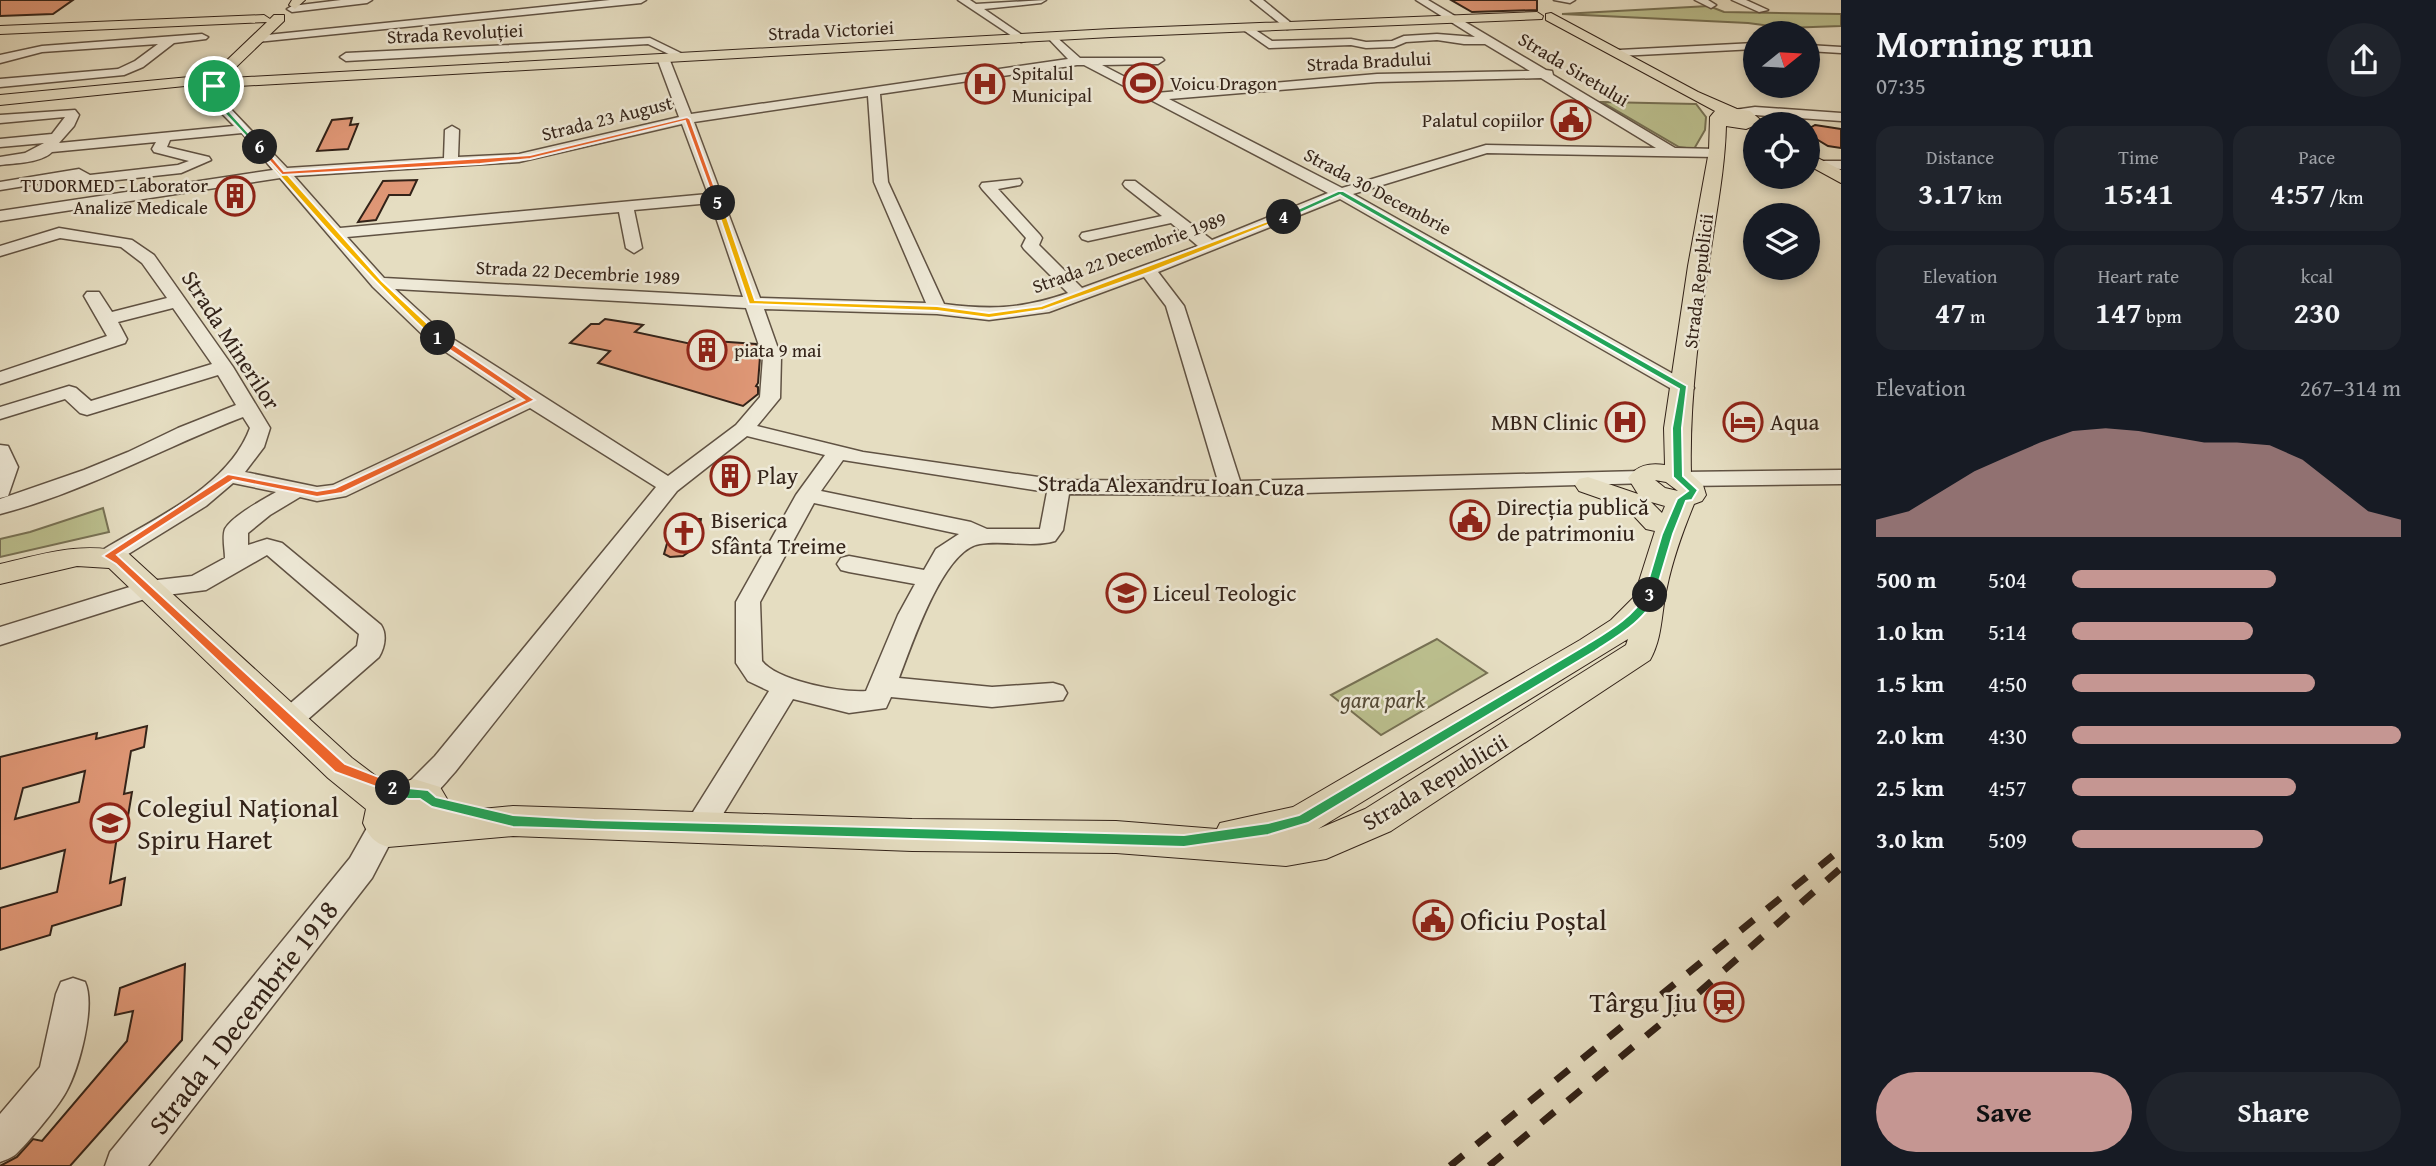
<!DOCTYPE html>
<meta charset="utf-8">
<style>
body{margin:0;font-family:"Gentium Book Plus",serif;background:#20242c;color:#f1f3f6;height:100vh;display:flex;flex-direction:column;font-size:26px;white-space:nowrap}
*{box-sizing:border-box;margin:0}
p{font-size:23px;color:#9ea1a6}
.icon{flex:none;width:38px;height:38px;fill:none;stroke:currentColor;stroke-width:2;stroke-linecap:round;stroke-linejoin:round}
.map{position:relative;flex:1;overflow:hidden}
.panel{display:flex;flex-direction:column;background:#171b24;width:595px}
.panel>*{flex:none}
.needle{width:46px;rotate:72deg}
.fabs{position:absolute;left:1743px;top:21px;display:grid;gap:14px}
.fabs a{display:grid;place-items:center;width:77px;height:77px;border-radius:50%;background:#171b24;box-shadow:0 4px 10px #0003;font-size:35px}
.pin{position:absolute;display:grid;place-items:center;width:60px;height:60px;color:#fff;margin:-30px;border:4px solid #fff;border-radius:50%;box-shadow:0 2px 7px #0007}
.km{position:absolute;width:35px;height:35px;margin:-18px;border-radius:50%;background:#222;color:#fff;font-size:19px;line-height:35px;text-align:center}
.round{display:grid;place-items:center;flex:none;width:74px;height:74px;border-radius:37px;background:#20242c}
.overview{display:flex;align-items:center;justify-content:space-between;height:119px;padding:0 35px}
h1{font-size:38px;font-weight:700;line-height:52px}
.figures{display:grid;grid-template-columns:repeat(3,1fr);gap:10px;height:119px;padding:7px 35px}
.figures div{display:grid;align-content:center;border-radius:18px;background:#20242c;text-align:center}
.figures b{font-size:30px;font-weight:700}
.figures small{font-size:19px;font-weight:400}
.figures p{font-size:19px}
.chart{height:196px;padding:14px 35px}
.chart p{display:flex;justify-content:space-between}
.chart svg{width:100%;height:126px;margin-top:7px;fill:#c59692;opacity:.7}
.action{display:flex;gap:14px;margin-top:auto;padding:14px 35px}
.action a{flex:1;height:80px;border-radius:42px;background:#c59692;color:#111;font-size:28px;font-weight:700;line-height:80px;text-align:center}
.action a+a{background:#20242c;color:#f1f3f6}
ul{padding:0 35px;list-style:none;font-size:23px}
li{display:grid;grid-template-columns:112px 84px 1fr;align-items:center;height:52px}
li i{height:18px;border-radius:9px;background:#c59692}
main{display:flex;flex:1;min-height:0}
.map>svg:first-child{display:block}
.green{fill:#bbbf8e;stroke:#777154;stroke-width:2}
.building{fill:#df9776;stroke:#332319;stroke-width:2;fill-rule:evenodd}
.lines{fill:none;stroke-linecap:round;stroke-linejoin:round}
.minor-casing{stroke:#605243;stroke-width:3}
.major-casing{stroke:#332319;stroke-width:2}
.minor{fill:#eee9d7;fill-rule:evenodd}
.major{fill:#e5ddc1;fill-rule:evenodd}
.rail{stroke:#332319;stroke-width:7;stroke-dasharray:17 17;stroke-linecap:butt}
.split-1{fill:#f5b400;stroke:#fff;stroke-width:2}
.split-2{fill:#f0652b;stroke:#fff;stroke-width:2}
.split-3{fill:#22a559;stroke:#fff;stroke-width:2}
.split-4{fill:#22a559;stroke:#fff;stroke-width:2}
.split-5{fill:#f5b400;stroke:#fff;stroke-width:2}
.split-6{fill:#f0652b;stroke:#fff;stroke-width:2}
.split-7{fill:#22a559;stroke:#fff;stroke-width:2}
.labels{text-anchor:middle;stroke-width:5;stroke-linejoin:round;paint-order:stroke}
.far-street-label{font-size:19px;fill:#332319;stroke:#eee9d7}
.far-poi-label{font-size:19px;fill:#332319;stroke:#eee9d7;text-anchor:start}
.street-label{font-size:23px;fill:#332319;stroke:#eee9d7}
.poi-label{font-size:23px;fill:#332319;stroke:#eee9d7;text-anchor:start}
.park-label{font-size:23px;font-style:italic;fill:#554a36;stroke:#eee9d7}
.near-poi-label{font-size:28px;fill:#332319;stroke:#eee9d7;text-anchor:start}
.near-street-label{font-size:28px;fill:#332319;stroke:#eee9d7}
</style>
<main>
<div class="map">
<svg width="1841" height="1166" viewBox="0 0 1841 1166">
<rect width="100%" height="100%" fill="#e5ddc1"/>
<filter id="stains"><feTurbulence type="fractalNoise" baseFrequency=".00286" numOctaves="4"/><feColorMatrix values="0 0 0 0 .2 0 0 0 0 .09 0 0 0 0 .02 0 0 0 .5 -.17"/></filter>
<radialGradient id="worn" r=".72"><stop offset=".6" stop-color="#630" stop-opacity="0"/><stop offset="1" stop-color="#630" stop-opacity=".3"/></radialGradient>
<g class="green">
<path d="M1709,6L1724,12L1841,14V26L1785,28L1748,23L1562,14Z"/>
<path d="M1602,102L1696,104L1706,117L1705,130L1694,149L1679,147Z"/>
<path d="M103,508L109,532L0,557V539L30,532Z"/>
<path d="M1437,639L1487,673L1381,735L1331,695Z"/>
</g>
<g class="building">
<path d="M0,0H73L53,14L0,16Z"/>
<path d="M1451,0H1537V10L1472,12Z"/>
<path d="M352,118L350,125L358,124L348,149L317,151L332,120Z"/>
<path d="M1815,125L1841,129V148L1828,146L1808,134V129Z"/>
<path d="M417,180L410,195H389L376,220L358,222L383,181Z"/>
<path d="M605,319L643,325L635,332L696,345L701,340L756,344L760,357L758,383L756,386L758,387V394L743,406L598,363L610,351L570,343L591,324H599Z"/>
<path d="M725,468L746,471L737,486L714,482Z"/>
<path d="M674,519H701L696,547L683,556L670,557L664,554Z"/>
<path d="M147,726L144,747L131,751L124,794L132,792L125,834L117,836L110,883L125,878L121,905L52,926L50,935L0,950V908L57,892L65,850L0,869V757L97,733L96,739ZM85,771L79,802L15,819L23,788Z"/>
<path d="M185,964L182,1040L70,1166H0L17,1157L33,1139L42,1141L127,1041L133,1011L115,1015L120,988Z"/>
</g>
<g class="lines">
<g class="minor-casing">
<g id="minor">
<path d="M341,0H372L367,3L292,12L287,9L292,6Z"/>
<path d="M610,0H646L641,3L257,42L251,39L257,36Z"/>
<path d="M958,0H970L976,4L1046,0L1041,3L984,9L1025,37V41L1021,42Z"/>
<path d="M1251,0H1263L1296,27L1287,29Z"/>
<path d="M1416,0H1428L1546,70L1552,71L1553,75L1675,148L1716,149L1723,153L1716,157L1487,153L1353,194L1691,384L1694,388L1691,392H1677L1340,199L1158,272L1184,306L1240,481L1641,471L1649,473L1652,478L1649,483L1231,495L1069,494L1063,530L1055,541C1031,548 1005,540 980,544C943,549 912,645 899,678L992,687L1053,683L1063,686L1067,693L1063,700L992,707L891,697L886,708L849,713L793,699L709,837L698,841L687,837L683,828L769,691L748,681L736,663V602L796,495L825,455L747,436L677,491L455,772C441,787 428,809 406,801L401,793L406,785L435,756L656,487L530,408L346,496L317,501L300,497L270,515L248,533V545L267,539L282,543L381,625C387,634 385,647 379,657L299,727L289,731L279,727L275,720L279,713L357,646L359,634L267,555L206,590L151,597L0,645V627L149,581L192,576L225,558C225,550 222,537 225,529C232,516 264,499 276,492L233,483L206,506L117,561L109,564L101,561L97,556L101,551C152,519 228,488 250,428L243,417C162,448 85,492 0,514V499L84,470L128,452L178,428L236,405L218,375L87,415L80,413L65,399L0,419V407L69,386L76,388L91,401L212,364L173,308L118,322L127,339L125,343L0,384V372L107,336L84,296L87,292H99L112,312L167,298L142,263L121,247L60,238L0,256V246L59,228L132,240L154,255L233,367L270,428L264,447L245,472L317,487L333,485L516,399L428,340L373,287L280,178L0,221V211L273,170L242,133L170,140L167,147L209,157L211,160L181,173L90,183L76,181L74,178L0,190V182L79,169L90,175L178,165L189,161L154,152L152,149L156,142L52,152C41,163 15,163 0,165V157L25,153L44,143L0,147V139L52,134L65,117L0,123V115L75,110L79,115L74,126L59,143L234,126L199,90L197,87L203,83L207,84L287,168L444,158L445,130L452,126L459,130L458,157L519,154L679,117L657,58L663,54L669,58L691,114L1068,59L1047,37L1053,34L1080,58H1162L1164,60L1158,64L1102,65L1156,93L1377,74L1530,71L1485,44H1464L1437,40L1406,42L1394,47L1366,48L1351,45L1269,48L1242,29L1251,27L1272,41L1351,39L1366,42L1392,41L1404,36L1437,34L1475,37ZM1077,65H1084L1328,193L1212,240L1135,181H1125L1123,184L1125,187L1162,216L1082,233L1080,236L1082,239L1088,241L1171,223L1198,246L1082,288L1039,245L1042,238L1040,235L998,189L1020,185L1022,182L1020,179L982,183L980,186L982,189L1026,238L1022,246L1024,249L1068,293C1022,309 991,310 944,304L888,182L880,94ZM1541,78L1656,148L1486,145L1342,188L1169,99L1377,82ZM868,96L874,182L926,303L760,298L694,122ZM682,124L708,194L340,228L294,176L519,162ZM711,203L743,297L384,278L347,237L619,212L626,248L634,253L642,248L634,210ZM1144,277L1166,306L1218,481L1059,480L863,452L757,426L780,398L781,357L764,309L937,314L989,320L1049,312ZM395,289L746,308L763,357L760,397L736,425L668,476L442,332ZM843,460L1047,492L1040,529H987L971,522L821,491ZM814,503L959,534L936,549L924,570L849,556L841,558L837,564L841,570L849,572L915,584L898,615L866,691C842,693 777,681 762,661L760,602Z"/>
<path d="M1554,0H1575L1570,3Z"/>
<path d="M1695,0H1708L1716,5L1711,8Z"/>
<path d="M1732,0H1746L1768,10L1759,12Z"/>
<path d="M202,34L208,37L206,39L174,43L143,67L124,75L0,87V79L118,69L135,61L158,44L42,52L0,63V55L42,46Z"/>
<path d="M650,38L689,57L679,59L648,44L346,61L340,57L346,53Z"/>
<path d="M1755,43V49L1619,56L1613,53L1619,50Z"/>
<path d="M1808,45L1841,47V53L1808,51Z"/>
<path d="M1755,107L1841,113V121L1755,115L1739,117L1732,113L1734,110Z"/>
<path d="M1819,161H1841V169L1814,168V162Z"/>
<path d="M0,445L8,446L18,467L8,496L0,498Z"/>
<path d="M1841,470V484L1683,486L1675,484L1672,479L1675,474L1683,472Z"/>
<path d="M383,815L394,819L398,828L372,878L148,1166H105L110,1152L350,858L372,819Z"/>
<path d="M73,978L85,982C96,1006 79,1069 66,1092C58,1107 27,1144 15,1155C11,1158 5,1160 0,1162V1114L40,1067L56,994L61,982Z"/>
</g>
</g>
<g class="major-casing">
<g id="major">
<path d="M292,0H305L295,9L289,5Z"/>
<path d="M1537,12L1543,16L1542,19L1111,37L221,87L214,83L0,105V95L200,76L223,64L267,22L0,34V26L264,15L270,19L274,15H284V21L233,70L225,74L231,78L1111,29Z"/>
<path d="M1551,13L1698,92L1737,109L1750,111L1763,122L1746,129L1726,126C1725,167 1717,208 1711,249C1700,322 1689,399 1691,474L1703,485L1706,495L1702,501L1694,504C1683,531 1673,558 1667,587C1661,612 1663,637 1650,660L1391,831L1326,859L1286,866L1116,853L912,851L513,836L388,847C374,843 369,836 363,823L366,809L328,778L109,568L77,566L0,584V564C44,554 85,540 129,554L352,758L389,786L414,779L440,787L450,804V812L513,806L912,819L1116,821L1217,829L1220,823L1293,807L1580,640L1611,620L1634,597L1655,531L1646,529L1632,514L1616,504L1579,491L1575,485L1579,479L1588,477L1638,494L1628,478C1637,465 1649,463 1665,465L1664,428L1688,266L1709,151L1710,117L1715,111L1546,20V14ZM1655,480L1666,482L1678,491L1665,488ZM1651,502L1665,506L1662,513ZM1628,639L1626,645L1365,809L1318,829Z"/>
<path d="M1808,153L1841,170V183L1808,165Z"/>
</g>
</g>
<use href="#minor" class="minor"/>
<use href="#major" class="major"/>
<g class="rail">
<path d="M1450,1166L1841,849"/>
<path d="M1489,1166L1698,993L1841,868"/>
</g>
</g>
<path class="split-1" d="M216,84V94L382,281L441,336V340H435C354,264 283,180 211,96V86Z"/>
<path class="split-2" d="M435,336H441L535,400L342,493L317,497L233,480L117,555L345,764L397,784L399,788L393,793L335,772L116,564L103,556L228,474L317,491L335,488L524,400L435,340Z"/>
<path class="split-3" d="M1650,592L1655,595C1650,618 1613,639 1595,651L1308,823L1268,835L1184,847L513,827L432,807L420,799H408L388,792L386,788L393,782L408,788L428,790L436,797L513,815L594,820L1184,835L1268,823L1299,815L1586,645C1607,632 1635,616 1646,593Z"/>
<path class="split-4" d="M1338,191H1343L1687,386L1682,428L1683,476L1698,490L1692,500L1686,501L1673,534L1654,598H1646L1644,595L1662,534L1677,499L1688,491L1673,477L1672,428L1679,389L1340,195L1287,219L1280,217Z"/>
<path class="split-5" d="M718,201L722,203L755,300L937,306L989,313L1041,306L1281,216L1288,217L1151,272L1043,310L989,318L937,311L749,304L715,203Z"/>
<path class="split-6" d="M687,117L690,119L721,205L715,203L685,121L530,159L480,164L282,175L257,147L263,146L284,171L530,155Z"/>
<path class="split-7" d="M216,84V87L208,88L263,149H258L200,87Z"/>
<defs>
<g id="stadium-ring" transform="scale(2.0125)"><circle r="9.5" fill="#eee9d7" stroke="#8f2418" stroke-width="1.5"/><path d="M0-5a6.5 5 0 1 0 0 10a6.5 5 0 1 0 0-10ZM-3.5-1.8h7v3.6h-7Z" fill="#8f2418"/></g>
<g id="hospital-ring" transform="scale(2.0125)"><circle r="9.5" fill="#eee9d7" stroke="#8f2418" stroke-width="1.5"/><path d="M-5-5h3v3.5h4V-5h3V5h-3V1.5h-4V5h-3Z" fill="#8f2418"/></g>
<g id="civic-ring" transform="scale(2.0125)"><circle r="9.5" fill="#eee9d7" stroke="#8f2418" stroke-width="1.5"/><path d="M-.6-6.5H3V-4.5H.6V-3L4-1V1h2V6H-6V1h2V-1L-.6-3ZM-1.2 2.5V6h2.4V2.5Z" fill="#8f2418"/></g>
<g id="building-ring" transform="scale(2.0125)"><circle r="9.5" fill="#eee9d7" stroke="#8f2418" stroke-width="1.5"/><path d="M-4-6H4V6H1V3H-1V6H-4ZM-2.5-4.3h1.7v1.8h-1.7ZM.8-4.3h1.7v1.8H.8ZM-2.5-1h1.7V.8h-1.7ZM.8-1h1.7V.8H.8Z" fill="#8f2418"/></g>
<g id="hotel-ring" transform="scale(2.0125)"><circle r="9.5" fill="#eee9d7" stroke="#8f2418" stroke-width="1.5"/><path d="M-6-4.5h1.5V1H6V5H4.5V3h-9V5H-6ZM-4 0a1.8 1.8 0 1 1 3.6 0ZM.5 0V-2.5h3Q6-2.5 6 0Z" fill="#8f2418"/></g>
<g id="church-ring" transform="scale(2.0125)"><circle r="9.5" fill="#eee9d7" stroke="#8f2418" stroke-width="1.5"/><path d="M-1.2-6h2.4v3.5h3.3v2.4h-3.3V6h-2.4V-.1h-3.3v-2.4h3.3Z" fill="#8f2418"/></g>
<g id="school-ring" transform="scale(2.0125)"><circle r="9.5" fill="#eee9d7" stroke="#8f2418" stroke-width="1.5"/><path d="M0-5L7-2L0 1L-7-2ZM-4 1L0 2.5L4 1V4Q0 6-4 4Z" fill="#8f2418"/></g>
<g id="station-ring" transform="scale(2.0125)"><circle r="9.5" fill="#eee9d7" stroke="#8f2418" stroke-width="1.5"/><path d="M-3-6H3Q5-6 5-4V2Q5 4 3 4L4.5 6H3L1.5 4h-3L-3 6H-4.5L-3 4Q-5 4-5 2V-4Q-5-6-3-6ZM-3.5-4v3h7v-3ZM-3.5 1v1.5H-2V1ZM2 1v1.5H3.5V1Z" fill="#8f2418"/></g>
</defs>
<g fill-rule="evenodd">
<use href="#stadium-ring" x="1143" y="83"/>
<use href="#hospital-ring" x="985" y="84"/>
<use href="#civic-ring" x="1571" y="120"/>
<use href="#building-ring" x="235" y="196"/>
<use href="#building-ring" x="707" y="350"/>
<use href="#hospital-ring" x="1625" y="422"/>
<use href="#hotel-ring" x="1743" y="422"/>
<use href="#building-ring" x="730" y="476"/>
<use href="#civic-ring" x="1470" y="520"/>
<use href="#church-ring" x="684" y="533"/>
<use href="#school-ring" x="1126" y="593"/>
<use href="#school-ring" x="110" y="823"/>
<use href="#civic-ring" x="1433" y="920"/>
<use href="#station-ring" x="1724" y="1002"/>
</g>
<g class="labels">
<g class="far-street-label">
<text transform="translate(831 30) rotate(-3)" y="7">Strada Victoriei</text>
<text transform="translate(455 33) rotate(-3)" y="7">Strada Revoluției</text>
<text transform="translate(1369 61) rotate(-3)" y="7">Strada Bradului</text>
<text transform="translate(1574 69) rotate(31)" y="7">Strada Siretului</text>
<text transform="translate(607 118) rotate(-14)" y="7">Strada 23 August</text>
<text transform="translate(1378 191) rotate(28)" y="7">Strada 30 Decembrie</text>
<text transform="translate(1129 252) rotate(-20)" y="7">Strada 22 Decembrie 1989</text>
<text transform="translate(578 272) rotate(3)" y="7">Strada 22 Decembrie 1989</text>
<text transform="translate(1698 281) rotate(-83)" y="7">Strada Republicii</text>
</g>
<g class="far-poi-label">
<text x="1012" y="80">Spitalul<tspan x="1012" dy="22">Municipal</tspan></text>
<text x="1170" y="90">Voicu Dragon</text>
<text x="1544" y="127" text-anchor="end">Palatul copiilor</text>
<text x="208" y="192" text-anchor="end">TUDORMED - Laborator<tspan x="208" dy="22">Analize Medicale</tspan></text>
<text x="734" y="357">piata 9 mai</text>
</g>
<g class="street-label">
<text transform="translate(231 340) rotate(57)" y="8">Strada Minerilor</text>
<text transform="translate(1171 485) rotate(1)" y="8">Strada Alexandru Ioan Cuza</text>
<text transform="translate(1435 782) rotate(-31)" y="8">Strada Republicii</text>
</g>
<g class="poi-label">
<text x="1598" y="430" text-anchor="end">MBN Clinic</text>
<text x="1770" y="430">Aqua</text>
<text x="757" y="484">Play</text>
<text x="1497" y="515">Direcția publică<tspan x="1497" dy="26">de patrimoniu</tspan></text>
<text x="711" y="528">Biserica<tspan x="711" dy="26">Sfânta Treime</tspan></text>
<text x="1153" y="601">Liceul Teologic</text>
</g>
<g class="park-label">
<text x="1383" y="708">gara park</text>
</g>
<g class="near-poi-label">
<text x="137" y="817">Colegiul Național<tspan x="137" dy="32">Spiru Haret</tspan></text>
<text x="1460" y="930">Oficiu Poștal</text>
<text x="1697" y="1012" text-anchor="end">Târgu Jiu</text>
</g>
<g class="near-street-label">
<text transform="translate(243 1017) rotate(-52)" y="10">Strada 1 Decembrie 1918</text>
</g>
</g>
<rect width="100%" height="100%" filter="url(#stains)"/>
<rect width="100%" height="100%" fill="url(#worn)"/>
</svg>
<div class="fabs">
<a><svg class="needle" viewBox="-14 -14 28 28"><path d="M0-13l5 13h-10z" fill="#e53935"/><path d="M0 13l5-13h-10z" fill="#9ea1a6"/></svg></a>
<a><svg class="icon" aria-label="locate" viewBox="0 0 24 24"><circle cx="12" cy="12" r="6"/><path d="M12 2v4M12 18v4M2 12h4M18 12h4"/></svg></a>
<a><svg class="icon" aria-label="layers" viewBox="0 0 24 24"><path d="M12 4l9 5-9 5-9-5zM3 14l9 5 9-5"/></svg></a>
</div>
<div class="pin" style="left:214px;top:86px;background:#1e9e55"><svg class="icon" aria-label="arrive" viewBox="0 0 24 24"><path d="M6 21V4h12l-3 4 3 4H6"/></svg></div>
<b class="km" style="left:438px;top:338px">1</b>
<b class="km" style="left:393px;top:788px">2</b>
<b class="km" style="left:1650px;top:595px">3</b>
<b class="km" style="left:1284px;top:217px">4</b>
<b class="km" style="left:718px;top:203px">5</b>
<b class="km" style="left:260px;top:147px">6</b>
</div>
<section class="panel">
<div class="overview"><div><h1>Morning run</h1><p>07:35</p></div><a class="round"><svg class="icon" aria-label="share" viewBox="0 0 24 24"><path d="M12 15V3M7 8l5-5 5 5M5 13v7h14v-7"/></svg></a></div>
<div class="figures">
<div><p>Distance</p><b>3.17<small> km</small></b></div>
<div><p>Time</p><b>15:41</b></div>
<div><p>Pace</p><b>4:57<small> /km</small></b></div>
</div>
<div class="figures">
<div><p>Elevation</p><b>47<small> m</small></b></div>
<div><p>Heart rate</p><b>147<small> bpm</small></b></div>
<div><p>kcal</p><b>230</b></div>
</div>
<div class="chart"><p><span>Elevation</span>267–314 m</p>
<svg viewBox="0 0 160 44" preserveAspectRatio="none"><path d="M0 44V38L10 35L20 28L30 21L40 16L50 11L60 7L70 6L80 7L90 9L100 11L110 11L120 12L130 17L140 26L150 35L160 38V44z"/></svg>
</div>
<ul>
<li><b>500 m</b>5:04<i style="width:62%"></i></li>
<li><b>1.0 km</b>5:14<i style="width:55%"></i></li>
<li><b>1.5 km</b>4:50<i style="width:74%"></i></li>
<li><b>2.0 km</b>4:30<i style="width:100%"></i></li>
<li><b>2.5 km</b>4:57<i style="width:68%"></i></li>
<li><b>3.0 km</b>5:09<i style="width:58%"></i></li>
</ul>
<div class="action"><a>Save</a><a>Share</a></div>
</section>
</main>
